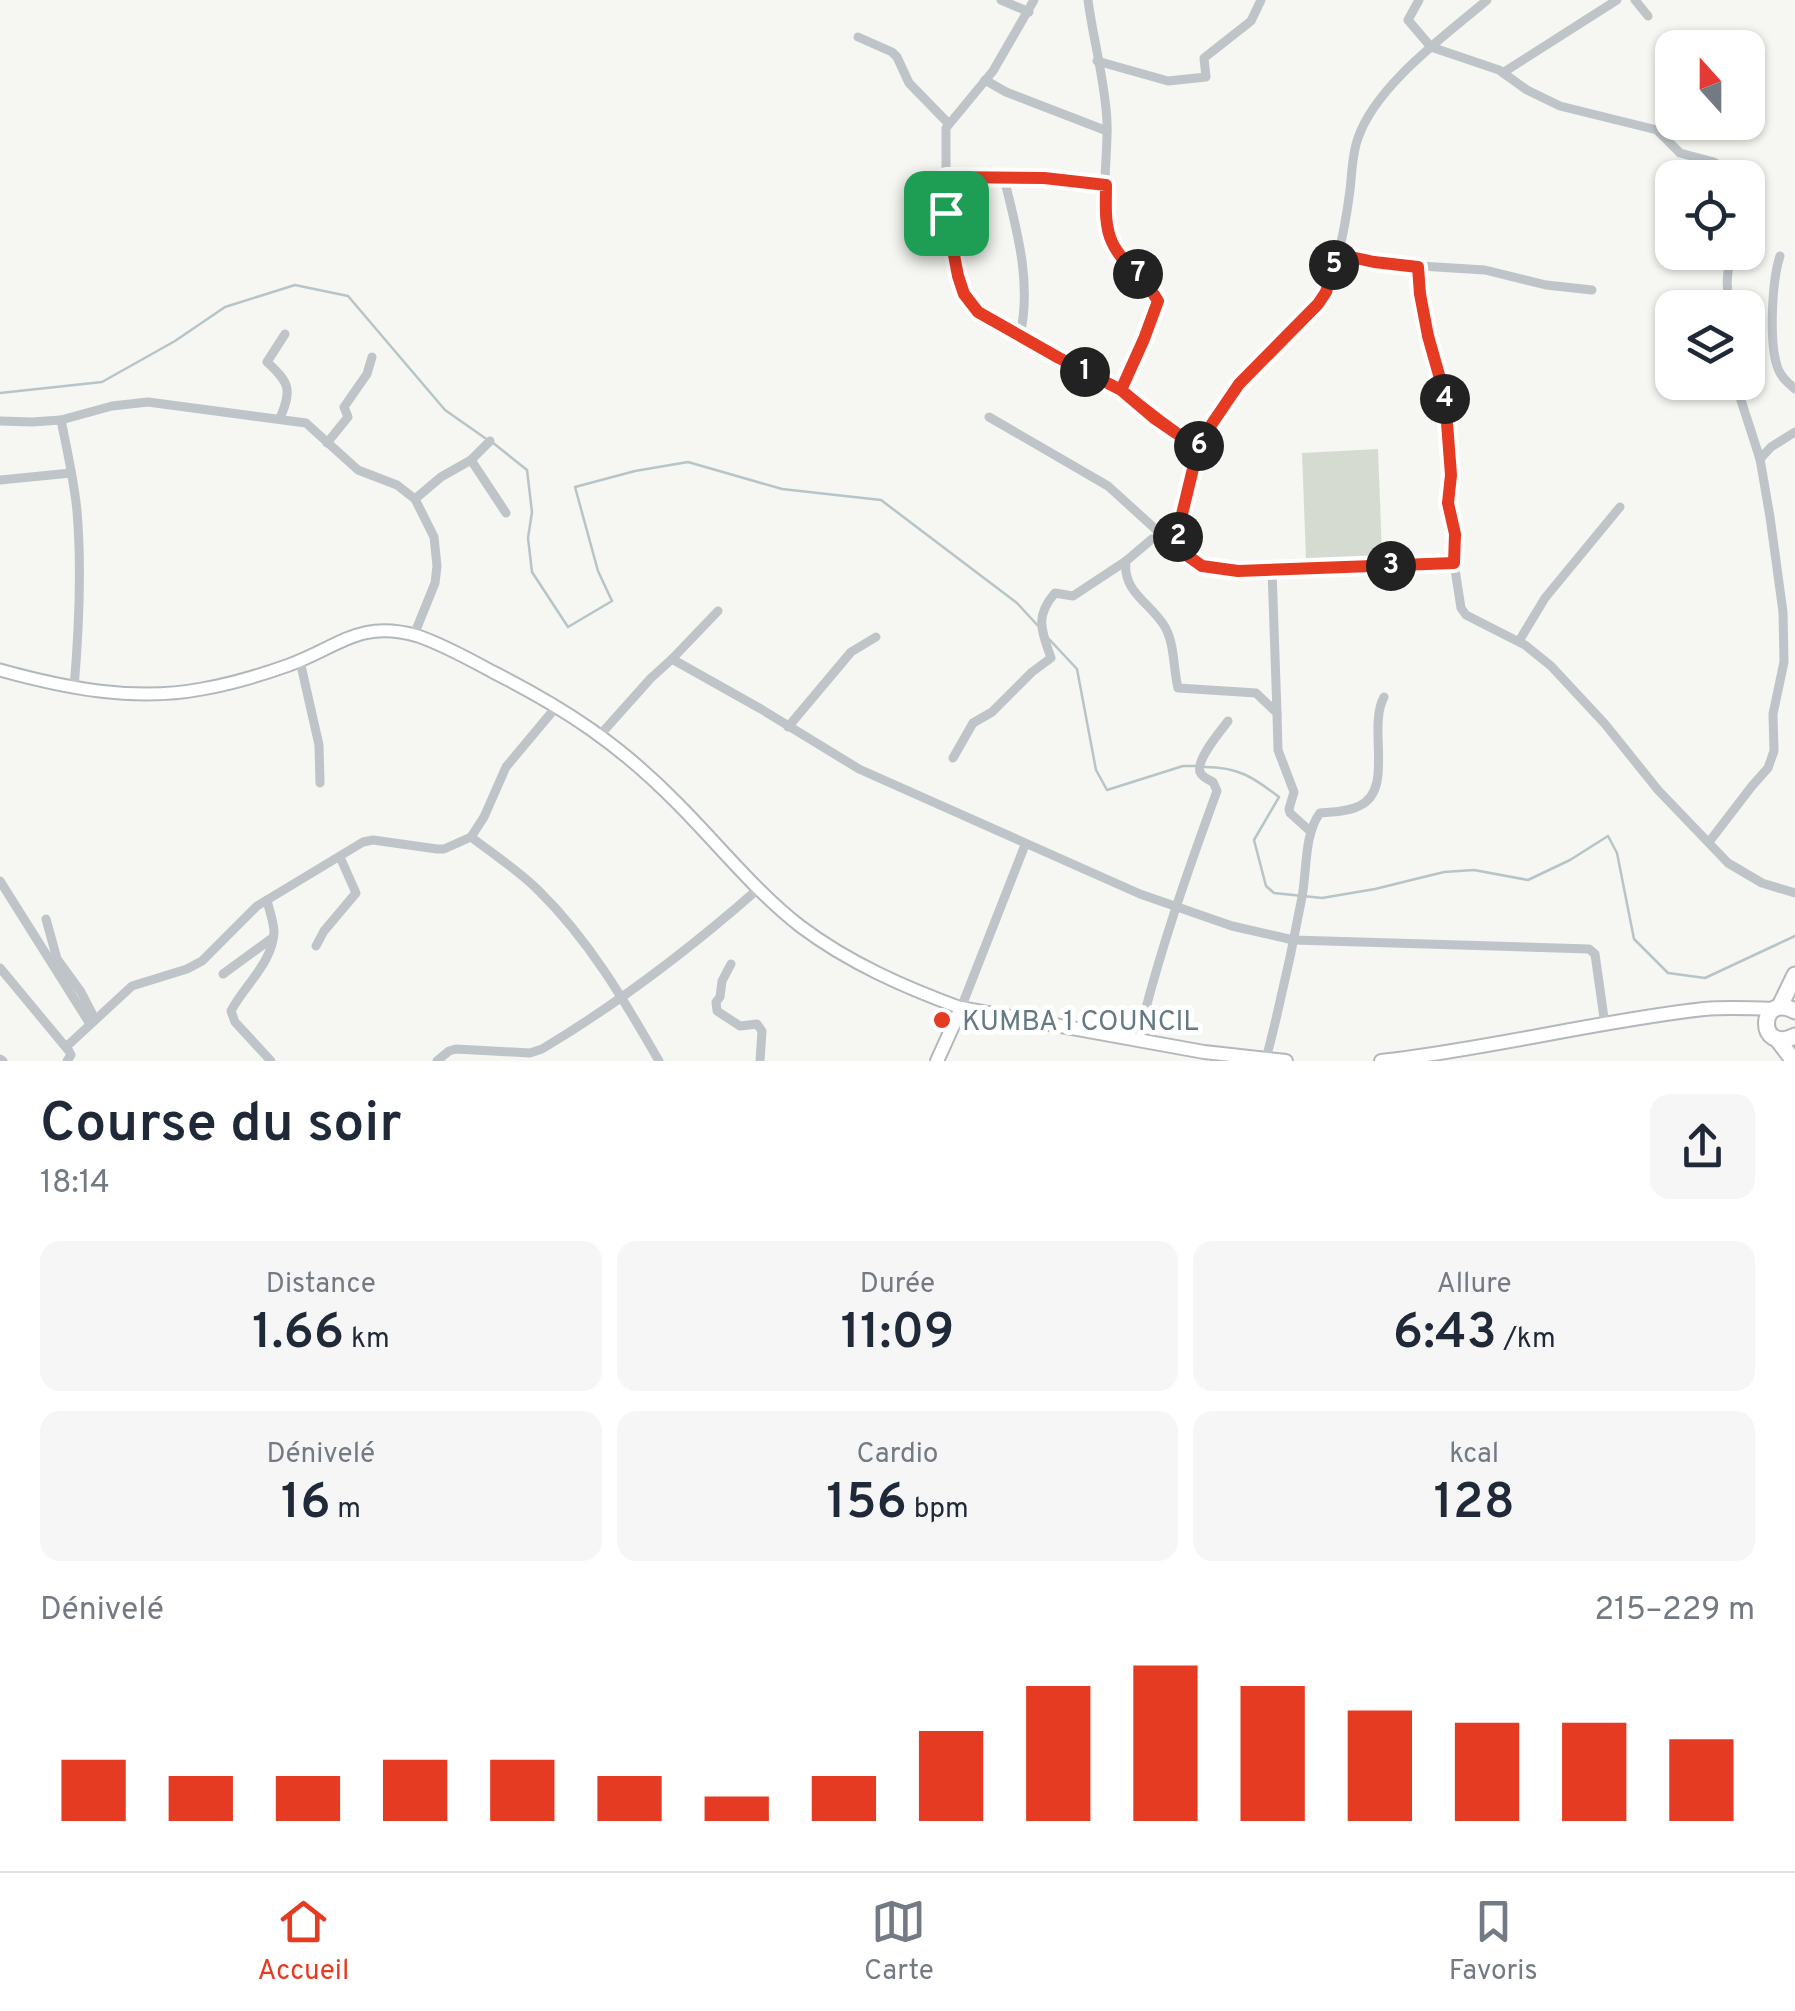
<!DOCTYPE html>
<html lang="fr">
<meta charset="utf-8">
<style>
body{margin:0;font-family:Overpass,sans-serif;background:#f6f6f7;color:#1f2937;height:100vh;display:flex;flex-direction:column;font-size:38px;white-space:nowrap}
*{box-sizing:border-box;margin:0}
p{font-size:32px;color:#747a83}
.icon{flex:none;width:55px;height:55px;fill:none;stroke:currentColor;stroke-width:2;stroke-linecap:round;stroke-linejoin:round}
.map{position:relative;height:1061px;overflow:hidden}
.panel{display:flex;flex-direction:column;background:#fff;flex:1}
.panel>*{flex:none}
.needle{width:65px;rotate:339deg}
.fabs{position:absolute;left:1655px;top:30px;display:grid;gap:20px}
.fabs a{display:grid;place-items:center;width:110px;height:110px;border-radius:20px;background:#fff;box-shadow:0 2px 8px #0004;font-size:50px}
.pin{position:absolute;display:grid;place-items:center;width:85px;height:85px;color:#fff;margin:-42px;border-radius:20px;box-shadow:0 5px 15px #0006}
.km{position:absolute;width:50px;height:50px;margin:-25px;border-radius:50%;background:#222;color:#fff;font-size:28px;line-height:50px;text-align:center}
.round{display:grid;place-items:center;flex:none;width:105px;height:105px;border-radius:20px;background:#f6f6f7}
.head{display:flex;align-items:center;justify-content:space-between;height:170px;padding:0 40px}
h1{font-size:55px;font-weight:600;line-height:75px}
.figures{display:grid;grid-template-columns:repeat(3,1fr);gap:15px;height:170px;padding:10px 40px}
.figures div{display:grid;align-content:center;border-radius:20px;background:#f6f6f7;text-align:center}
.figures b{font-size:50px;font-weight:600}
.figures small{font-size:28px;font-weight:400}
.figures p{font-size:28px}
.chart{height:280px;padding:20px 40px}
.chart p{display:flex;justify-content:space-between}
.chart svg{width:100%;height:180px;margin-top:10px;stroke:#e63b23;stroke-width:6}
.tabs{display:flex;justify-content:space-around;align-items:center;height:140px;border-top:2px solid #e0e1e3;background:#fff;font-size:28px;color:#747a83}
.tabs a{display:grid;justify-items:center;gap:5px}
.tabs .selected{color:#e63b23}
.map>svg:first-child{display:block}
.green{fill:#d6dbd1}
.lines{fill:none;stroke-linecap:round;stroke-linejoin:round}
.stream{stroke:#b7c5c8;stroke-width:2.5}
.secondary-casing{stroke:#b1b8bb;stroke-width:15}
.primary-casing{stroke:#b2b8bb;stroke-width:16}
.highway-casing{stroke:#b4b8bb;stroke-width:19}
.street{stroke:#bec4c7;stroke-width:9}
.secondary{stroke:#fff;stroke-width:11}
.primary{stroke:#fff;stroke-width:12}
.highway{stroke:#fff;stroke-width:15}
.route-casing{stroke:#fff;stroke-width:20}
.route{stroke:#e63b23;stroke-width:12}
.poi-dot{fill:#e63b23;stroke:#fff;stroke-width:4}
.labels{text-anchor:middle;stroke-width:10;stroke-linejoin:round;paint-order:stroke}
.poi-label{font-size:28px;fill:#647984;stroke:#fff;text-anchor:start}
</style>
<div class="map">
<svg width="1795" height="1061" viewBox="0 0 1795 1061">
<rect width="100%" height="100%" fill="#f6f6f2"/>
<path class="green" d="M1378,449L1382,555L1306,558L1302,453Z"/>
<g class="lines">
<g class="stream">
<path d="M0,393L102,382L175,341L225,307L295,285L348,296L445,410L485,438"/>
<path d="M492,442L527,470L532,512L528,538L532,572L568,627L612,601L598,571L575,487L635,471L688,462L782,489L881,500L1017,603L1040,628"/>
<path d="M1048,638L1077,669L1096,770L1107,790L1183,766H1197"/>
<path d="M1205,767C1238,767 1253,777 1279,797L1254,840L1266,886L1274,893L1322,898L1375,889L1444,872L1474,870L1528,880L1570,860L1608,836L1617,853L1634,939L1668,973L1705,978L1795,936"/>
</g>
<g class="secondary-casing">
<path id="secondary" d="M0,670C65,688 134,702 202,689C231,684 261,675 289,665C339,647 359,619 418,636C444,645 469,659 493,672C566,709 619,744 677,803C718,844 754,890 800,926C849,963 904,987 961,1008"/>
</g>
<g class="primary-casing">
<g id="primary">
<path d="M937,1061L961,1008L1204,1052L1286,1061"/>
<path d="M1381,1061C1490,1049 1596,1021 1704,1009C1727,1007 1751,1008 1774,1009"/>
</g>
</g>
<g class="highway-casing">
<g id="highway">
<path d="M1780,1006L1795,975"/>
<path d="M1795,1011C1758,991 1756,1055 1795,1036"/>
<path d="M1778,1040L1794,1061"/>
</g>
</g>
<g class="street">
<path d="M1001,0L1029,12"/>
<path d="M1034,0L993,71L946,128V213L953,259L964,294L978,312L1059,358L1121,390"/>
<path d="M1088,0C1093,39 1106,85 1107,123C1108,161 1099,203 1111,239C1117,258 1147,280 1158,301L1144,339L1121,390L1154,418L1198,448"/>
<path d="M1419,0L1408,20L1431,47L1499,70L1527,90L1560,106L1657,130L1680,153L1714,162L1740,178"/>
<path d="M1487,0C1446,35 1376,85 1358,138C1352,154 1352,173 1350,190C1346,221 1338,266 1324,294C1310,323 1278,342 1256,365C1237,386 1209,419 1199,446C1188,473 1184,506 1177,535L1185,554L1191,560L1202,565L1238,571L1454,563L1461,608L1466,615L1525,645L1551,666L1605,724L1658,790L1728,863L1762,883L1795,893"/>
<path d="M1635,0L1648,16"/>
<path d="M858,37L892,52L897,57L909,83L948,123"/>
<path d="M1097,61L1168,81L1206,77L1204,58L1251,21L1261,0"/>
<path d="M1504,72L1617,0"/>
<path d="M985,80L1006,92L1107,131"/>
<path d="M946,177L1044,178L1106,185"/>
<path d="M1004,178C1017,231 1032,282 1020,336"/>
<path d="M1731,252C1728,271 1723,291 1734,308"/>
<path d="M1337,254L1404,265L1485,270L1546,285L1592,290"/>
<path d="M1780,256C1772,280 1768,347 1779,371C1783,379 1788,383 1795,389"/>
<path d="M1418,267L1428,336L1442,382L1446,410L1451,475L1448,503L1455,534L1454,563"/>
<path d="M1731,382L1739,394L1760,459"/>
<path d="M989,417L1108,486L1163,536"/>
<path d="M280,418C292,390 290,383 267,362L285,334"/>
<path d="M61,420C67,450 74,480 77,511C82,570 79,630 74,688"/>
<path d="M0,421L32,422L61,420L112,406L148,402L306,423L358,470L397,485L415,499L434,537L437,566L435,583L414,635"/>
<path d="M327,443L348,417L344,407L367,374L372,357"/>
<path d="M471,460L506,513"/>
<path d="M0,480L71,473"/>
<path d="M415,499L441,477L471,460L490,441"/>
<path d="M1177,535L1152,539L1126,561C1122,592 1151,603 1165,627C1175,645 1173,668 1178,688L1256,693L1277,713L1278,750L1294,792L1289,809L1290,813L1311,832"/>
<path d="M1272,570L1277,713"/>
<path d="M1519,641L1545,598L1620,507"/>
<path d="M672,659L718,611"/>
<path d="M300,661L319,745L320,783"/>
<path d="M557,706L506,767L484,817L471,837C493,854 518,870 538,890C589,940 624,1000 659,1061"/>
<path d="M788,727L851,652L876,637"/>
<path d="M600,735L651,678L672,659L761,709L859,769L1140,894L1232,926L1293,940L1589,949L1595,954L1605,1025"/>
<path d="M953,758L973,723L992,712L1032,672L1051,658C1042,631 1034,617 1055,593L1073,596L1126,561"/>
<path d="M1709,842L1752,786L1768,768L1774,751L1773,714L1784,662L1783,612L1770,517L1760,459L1771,447L1795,432"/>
<path d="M0,881L90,1024"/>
<path d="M267,900C269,910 274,922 274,932C273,962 244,986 231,1011L235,1022L271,1061"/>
<path d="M46,919L57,959L81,992L95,1019"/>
<path d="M316,946L324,931L356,893L340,857"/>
<path d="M731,964L722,981L720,997L716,1002L717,1011L740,1026L757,1024L762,1031L760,1061"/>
<path d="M0,968L69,1051L71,1055L67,1061"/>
<path d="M223,974L271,939"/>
<path d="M961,1008L1025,845"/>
<path d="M1138,1040C1158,955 1187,873 1217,791L1213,782C1209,780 1202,777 1200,772C1196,759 1220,732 1228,721"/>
<path d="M66,1047L132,986L187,969L202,961L257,906L363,842L373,840L437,849H444L471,837"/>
<path d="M0,1059L3,1061"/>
<path d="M1266,1059C1280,1005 1292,951 1302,897C1307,871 1304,834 1320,813C1332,812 1347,812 1359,806C1395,790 1367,728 1384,697"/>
<path d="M437,1061L449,1051L456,1049L530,1053L542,1049C619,1003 691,948 758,889"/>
</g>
<use href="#secondary" class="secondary"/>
<use href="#primary" class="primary"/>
<use href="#highway" class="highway"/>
</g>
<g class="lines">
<g class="route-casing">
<path id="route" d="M946,213L958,276L964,294L978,312L1059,358L1121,390L1154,418L1198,448L1177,535L1185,554L1202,566L1238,571L1454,563L1455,534L1448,503L1451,475L1446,410L1443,389L1428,336L1420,294L1418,267L1374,262L1337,254L1326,292L1318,304L1239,384L1205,434L1198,448C1171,430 1146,411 1121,390L1144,339L1158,301C1146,279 1121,263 1112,242C1104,225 1106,203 1106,185L1044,178L946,177V213"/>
</g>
<use href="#route" class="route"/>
</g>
<circle class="poi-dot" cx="942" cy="1020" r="10"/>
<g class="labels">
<g class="poi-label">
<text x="962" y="1030">KUMBA 1 COUNCIL</text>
</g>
</g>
</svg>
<div class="fabs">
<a><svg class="needle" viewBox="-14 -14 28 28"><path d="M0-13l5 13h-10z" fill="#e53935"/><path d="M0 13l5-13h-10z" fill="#747a83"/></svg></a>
<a><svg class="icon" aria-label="locate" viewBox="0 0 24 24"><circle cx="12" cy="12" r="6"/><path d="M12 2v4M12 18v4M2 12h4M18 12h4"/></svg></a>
<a><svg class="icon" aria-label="layers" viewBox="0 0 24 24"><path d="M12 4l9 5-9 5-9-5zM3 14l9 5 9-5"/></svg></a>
</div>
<div class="pin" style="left:946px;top:213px;background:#1e9e55"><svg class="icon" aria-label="arrive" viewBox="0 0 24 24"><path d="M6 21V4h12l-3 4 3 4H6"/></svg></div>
<b class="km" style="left:1085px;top:372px">1</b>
<b class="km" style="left:1178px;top:537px">2</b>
<b class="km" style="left:1391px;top:566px">3</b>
<b class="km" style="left:1445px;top:399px">4</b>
<b class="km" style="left:1334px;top:265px">5</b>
<b class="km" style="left:1199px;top:446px">6</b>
<b class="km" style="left:1138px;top:274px">7</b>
</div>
<section class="panel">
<div class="head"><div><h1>Course du soir</h1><p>18:14</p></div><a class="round"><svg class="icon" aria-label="share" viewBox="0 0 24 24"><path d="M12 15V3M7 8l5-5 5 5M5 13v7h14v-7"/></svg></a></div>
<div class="figures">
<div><p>Distance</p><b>1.66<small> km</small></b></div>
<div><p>Durée</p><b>11:09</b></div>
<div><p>Allure</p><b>6:43<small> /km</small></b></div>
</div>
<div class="figures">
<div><p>Dénivelé</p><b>16<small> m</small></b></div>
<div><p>Cardio</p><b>156<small> bpm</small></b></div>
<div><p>kcal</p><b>128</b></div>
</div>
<div class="chart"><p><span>Dénivelé</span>215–229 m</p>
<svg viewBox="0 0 160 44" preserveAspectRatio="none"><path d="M5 44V29M15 44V33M25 44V33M35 44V29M45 44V29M55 44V33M65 44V38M75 44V33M85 44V22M95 44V11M105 44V6M115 44V11M125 44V17M135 44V20M145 44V20M155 44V24"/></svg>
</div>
</section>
<nav class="tabs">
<a class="selected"><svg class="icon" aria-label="home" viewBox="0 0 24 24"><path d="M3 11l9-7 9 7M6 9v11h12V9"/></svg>Accueil</a>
<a><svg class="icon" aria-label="map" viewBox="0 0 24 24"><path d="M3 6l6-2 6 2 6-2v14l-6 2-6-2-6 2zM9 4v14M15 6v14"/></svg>Carte</a>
<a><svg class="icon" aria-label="saved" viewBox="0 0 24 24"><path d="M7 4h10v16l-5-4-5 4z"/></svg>Favoris</a>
</nav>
